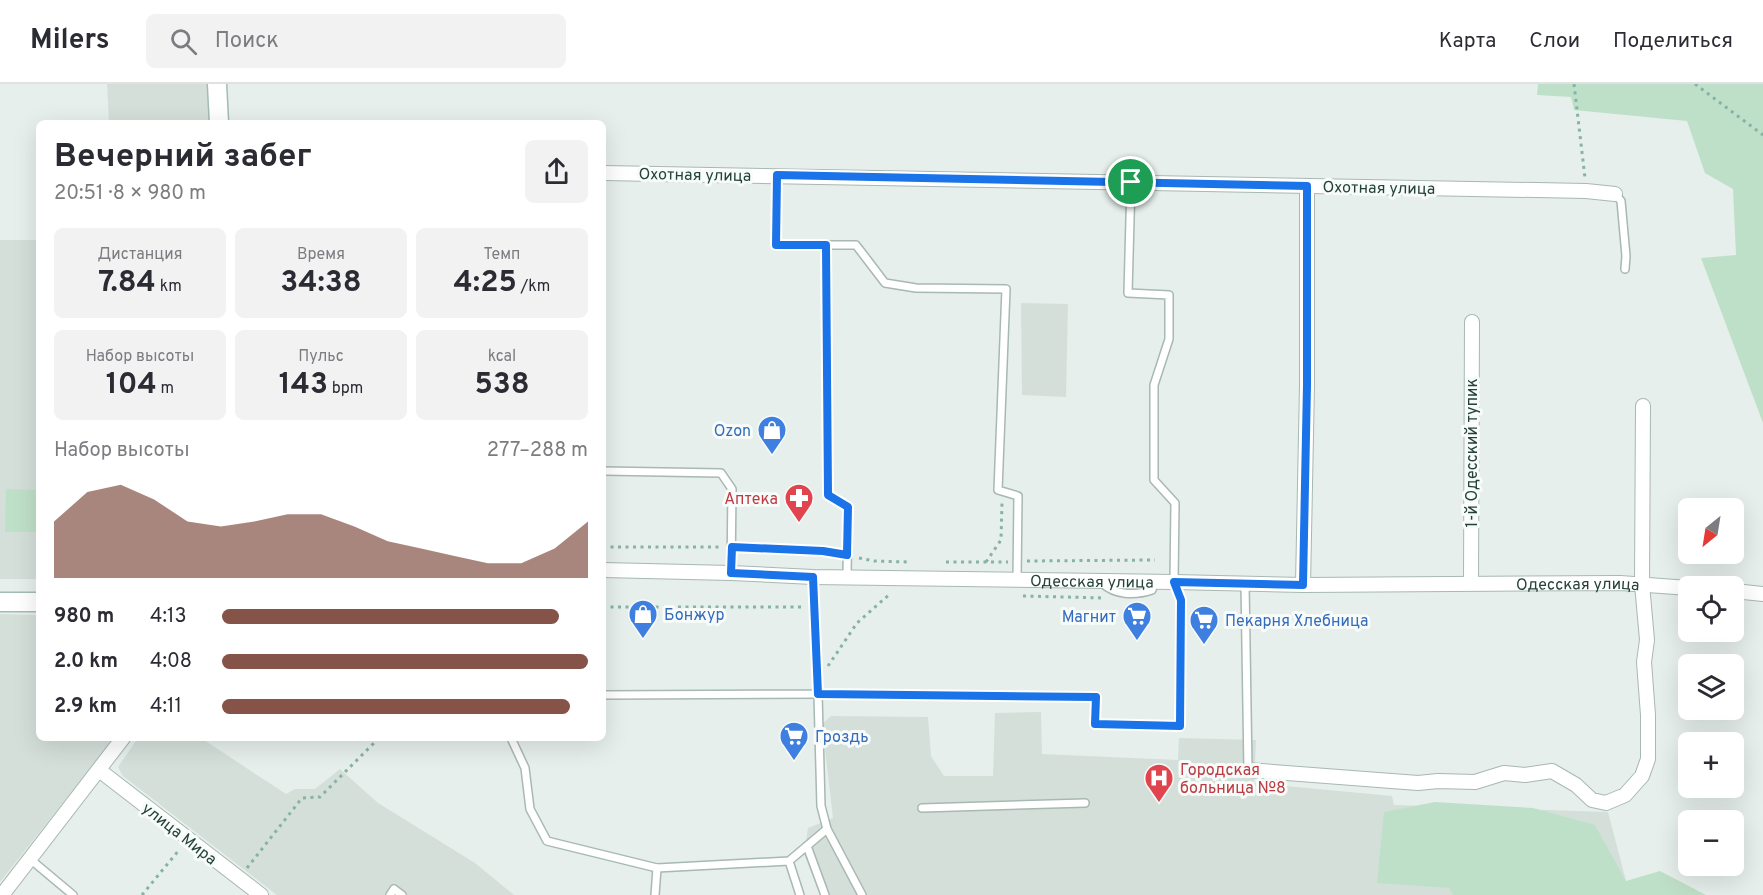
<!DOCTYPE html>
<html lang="ru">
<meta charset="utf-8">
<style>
body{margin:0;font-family:Overpass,sans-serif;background:#f2f2f3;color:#2b2b33;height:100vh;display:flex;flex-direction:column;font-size:22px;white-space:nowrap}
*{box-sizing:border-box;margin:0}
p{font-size:20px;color:#7c7c81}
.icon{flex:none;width:33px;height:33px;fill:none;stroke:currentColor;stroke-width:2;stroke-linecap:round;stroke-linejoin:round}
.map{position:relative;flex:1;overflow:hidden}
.drawer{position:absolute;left:36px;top:36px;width:570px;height:621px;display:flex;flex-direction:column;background:#fff;border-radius:9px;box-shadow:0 6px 24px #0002}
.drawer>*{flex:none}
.needle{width:39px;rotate:210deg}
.buttons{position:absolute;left:1678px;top:414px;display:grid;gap:12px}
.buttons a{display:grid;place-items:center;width:66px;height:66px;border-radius:9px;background:#fff;box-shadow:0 6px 24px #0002;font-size:30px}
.pin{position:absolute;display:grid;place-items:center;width:51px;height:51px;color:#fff;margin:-26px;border:3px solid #fff;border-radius:50%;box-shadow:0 2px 6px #0007}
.round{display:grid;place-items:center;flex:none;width:63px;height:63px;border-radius:9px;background:#f2f2f3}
.headline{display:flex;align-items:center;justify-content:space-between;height:102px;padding:0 18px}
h1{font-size:33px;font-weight:700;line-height:45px}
.figures{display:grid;grid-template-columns:repeat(3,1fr);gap:9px;height:102px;padding:6px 18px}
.figures div{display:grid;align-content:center;border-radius:9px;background:#f2f2f3;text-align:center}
.figures b{font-size:30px;font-weight:700}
.figures small{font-size:16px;font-weight:400}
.figures p{font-size:16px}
.chart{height:168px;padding:12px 18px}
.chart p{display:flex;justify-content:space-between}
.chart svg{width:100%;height:108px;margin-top:6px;fill:#855347;opacity:.7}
ul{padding:0 18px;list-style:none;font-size:20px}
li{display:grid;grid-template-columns:96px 72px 1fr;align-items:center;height:45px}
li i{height:15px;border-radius:8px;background:#855347}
header{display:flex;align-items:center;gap:36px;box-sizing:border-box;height:84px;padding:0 30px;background:#fff;border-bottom:2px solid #e1e1e2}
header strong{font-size:28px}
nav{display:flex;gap:33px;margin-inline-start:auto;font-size:21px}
.search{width:420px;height:54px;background:#f2f2f3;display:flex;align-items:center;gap:15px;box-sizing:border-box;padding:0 21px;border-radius:9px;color:#7c7c81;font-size:22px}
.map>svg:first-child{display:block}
.built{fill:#d4dfda}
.green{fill:#bfe0c8}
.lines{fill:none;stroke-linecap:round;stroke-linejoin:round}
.lane-casing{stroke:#a8b8b2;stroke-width:10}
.street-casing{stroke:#a8b8b2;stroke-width:16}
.secondary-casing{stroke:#a4bbb3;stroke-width:21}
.path{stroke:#86b3a5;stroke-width:3;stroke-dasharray:3 4.5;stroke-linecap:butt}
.lane{stroke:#fff;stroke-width:7}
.street{stroke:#fff;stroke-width:14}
.secondary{stroke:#fff;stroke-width:18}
.route-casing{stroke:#fff;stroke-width:12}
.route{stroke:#1a73e8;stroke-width:8}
.labels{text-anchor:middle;stroke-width:6;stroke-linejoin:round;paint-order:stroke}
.street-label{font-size:16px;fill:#24423a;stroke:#f7fbf9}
.shop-label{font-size:16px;fill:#366cbe;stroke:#f7fbf9;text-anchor:start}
.health-label{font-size:16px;fill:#be3a42;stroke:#f7fbf9;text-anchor:end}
</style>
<header>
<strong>Milers</strong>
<div class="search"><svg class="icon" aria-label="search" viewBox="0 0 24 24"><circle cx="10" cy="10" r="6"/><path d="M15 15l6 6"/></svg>Поиск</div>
<nav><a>Карта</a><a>Слои</a><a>Поделиться</a></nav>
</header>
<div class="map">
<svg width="1763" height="811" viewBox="0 0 1763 811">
<rect width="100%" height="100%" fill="#e6efeb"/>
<g class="built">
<path d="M107,0H210V39H109Z"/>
<rect x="0" y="156" width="39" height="339"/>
<path d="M1021,219L1068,220L1066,313L1022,311Z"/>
<path d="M0,530L39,531V654H114L0,798Z"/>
<path d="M1041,628L1042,670L1178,676L1179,654L1256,656L1254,699L1392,712L1394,721L1608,728L1626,797L1633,811H820L804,770L808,744L833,734L822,640L831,632L928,633L931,672L944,692H993L995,629Z"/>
<path d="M138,654H201L286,710L295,705H315L340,685L378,719L475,779L514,811H277L123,692L118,683Z"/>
</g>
<g class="green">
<path d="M1538,0H1763V339L1701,174L1736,171L1733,105L1705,89L1687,37L1574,26L1571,13L1537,11Z"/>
<path d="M6,405L39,406V448H5Z"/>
<path d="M1435,718L1533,724L1595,741L1626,797L1660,787L1706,811H1453L1449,804L1377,799L1384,728Z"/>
</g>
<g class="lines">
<g class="lane-casing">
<g id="lane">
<path d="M777,91L776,161H856L885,199L916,204L1006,205L998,406L1018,412L1017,496"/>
<path d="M1615,110L1621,117L1626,172L1625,185"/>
<path d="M826,161L828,411L848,423L847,492"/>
<path d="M603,387L721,389L732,405L731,489"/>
<path d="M1102,499C1115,511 1134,512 1152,506L1155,497"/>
<path d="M1245,500L1248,686"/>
<path d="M603,611L818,610L813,493"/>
<path d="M511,654L525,684L530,725L547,757L657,784L789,777L827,745L821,722L818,610L1096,613L1095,640L1181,642V516L1174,498L1175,419L1154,396V301L1169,255V211L1128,209L1131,98"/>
<path d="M922,724L1085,719"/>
<path d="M827,745L862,811"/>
<path d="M807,762L825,811"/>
<path d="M30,775L73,811"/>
<path d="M789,777L800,811"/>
<path d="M390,811L394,805L402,811"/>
<path d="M655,811L657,784"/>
</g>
</g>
<g class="street-casing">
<g id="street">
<path d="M603,89L1586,107L1615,110"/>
<path id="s1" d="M603,486L731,489L813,493L1174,498L1303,501L1620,499L1689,504"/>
<path d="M1471,499L1472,238"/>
<path d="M1303,501L1307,301V102"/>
<path d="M1734,507L1763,510"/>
<path d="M99,686L261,811"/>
<path d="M1248,686L1418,699L1438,697L1475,698L1504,689L1525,691L1552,687L1576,701L1592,716L1606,719L1625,711L1642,692L1648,675V631L1644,578L1647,556L1642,500L1643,322"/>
<path d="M2,811L123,654"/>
</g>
</g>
<g class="secondary-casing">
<g id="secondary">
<path d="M217,0L219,39"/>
<path d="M0,518H39"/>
</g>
</g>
<g class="path">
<path d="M1574,0L1585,94"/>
<path d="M1695,0L1763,51"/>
<path d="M603,463H721"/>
<path d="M743,463L823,467L838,470"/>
<path d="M859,474L874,477L909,478"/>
<path d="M1027,477L1155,476"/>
<path d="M946,478H1008"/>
<path d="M986,478L1001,456L1002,418"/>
<path d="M1023,512L1104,514"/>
<path d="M603,523H802"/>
<path d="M828,582L857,539L891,509"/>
<path d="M247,784L302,714L320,713L379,654"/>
<path d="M142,811L179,766"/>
</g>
<use href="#lane" class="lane"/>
<use href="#street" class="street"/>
<use href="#secondary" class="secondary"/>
</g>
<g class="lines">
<g class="route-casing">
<path id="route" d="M777,91L1307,102V301L1303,501L1174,498L1181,516L1180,642L1095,640L1096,613L818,610L813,493L731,489L732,463L823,467L847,471L848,423L828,411L826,161H776Z"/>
</g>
<use href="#route" class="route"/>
</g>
<defs>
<g id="shop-pin" transform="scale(1.5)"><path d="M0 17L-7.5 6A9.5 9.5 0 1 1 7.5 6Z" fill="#3f7fe0" stroke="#f7fbf9"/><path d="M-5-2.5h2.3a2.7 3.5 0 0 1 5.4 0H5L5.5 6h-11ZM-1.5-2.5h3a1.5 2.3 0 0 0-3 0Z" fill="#fff"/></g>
<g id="pharmacy-pin" transform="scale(1.5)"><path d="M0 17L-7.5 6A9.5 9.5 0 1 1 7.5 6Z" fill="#e0444e" stroke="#f7fbf9"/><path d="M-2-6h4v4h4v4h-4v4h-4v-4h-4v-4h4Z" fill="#fff"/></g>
<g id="supermarket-pin" transform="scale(1.5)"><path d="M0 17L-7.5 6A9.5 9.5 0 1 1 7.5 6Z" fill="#3f7fe0" stroke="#f7fbf9"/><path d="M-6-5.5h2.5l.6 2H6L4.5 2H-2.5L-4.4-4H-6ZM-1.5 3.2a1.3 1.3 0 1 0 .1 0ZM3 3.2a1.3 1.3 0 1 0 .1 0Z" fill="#fff"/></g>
<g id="hospital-pin" transform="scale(1.5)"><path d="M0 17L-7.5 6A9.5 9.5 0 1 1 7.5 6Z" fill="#e0444e" stroke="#f7fbf9"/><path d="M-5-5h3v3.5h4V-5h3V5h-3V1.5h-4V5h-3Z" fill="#fff"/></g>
</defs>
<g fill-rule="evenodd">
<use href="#shop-pin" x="772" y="346"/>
<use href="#pharmacy-pin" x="799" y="414"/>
<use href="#shop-pin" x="643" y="530"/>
<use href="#supermarket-pin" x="1137" y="532"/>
<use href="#supermarket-pin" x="1204" y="536"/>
<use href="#supermarket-pin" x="794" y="652"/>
<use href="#hospital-pin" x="1159" y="694"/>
</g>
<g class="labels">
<g class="street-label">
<text transform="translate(695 90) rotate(1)" y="6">Охотная улица</text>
<text transform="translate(1379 103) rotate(1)" y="6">Охотная улица</text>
<text transform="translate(1471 369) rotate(-90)" y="6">1-й Одесский тупик</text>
<text dy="6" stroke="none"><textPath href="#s1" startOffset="489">Одесская улица</textPath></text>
<text dy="6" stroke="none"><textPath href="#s1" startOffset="975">Одесская улица</textPath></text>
<text transform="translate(180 749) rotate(38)" y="6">улица Мира</text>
</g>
<g class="shop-label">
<text x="751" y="352" text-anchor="end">Ozon</text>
<text x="664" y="536">Бонжур</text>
<text x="1116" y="538" text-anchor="end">Магнит</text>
<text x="1225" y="542">Пекарня Хлебница</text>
<text x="815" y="658">Гроздь</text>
</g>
<g class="health-label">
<text x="778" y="420">Аптека</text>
<text x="1180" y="691" text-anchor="start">Городская<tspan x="1180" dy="18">больница №8</tspan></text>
</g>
</g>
</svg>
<div class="buttons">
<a><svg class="needle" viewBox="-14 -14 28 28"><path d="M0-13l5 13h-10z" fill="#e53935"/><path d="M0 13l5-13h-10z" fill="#7c7c81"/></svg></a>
<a><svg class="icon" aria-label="locate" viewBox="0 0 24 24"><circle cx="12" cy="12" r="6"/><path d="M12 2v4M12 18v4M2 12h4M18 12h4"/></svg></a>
<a><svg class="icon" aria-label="layers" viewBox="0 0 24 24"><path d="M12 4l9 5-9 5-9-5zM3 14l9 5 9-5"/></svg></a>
<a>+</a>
<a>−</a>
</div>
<div class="pin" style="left:1131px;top:98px;background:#1e9e55"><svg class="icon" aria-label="arrive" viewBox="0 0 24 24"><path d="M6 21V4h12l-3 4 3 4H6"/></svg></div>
<section class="drawer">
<div class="headline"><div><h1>Вечерний забег</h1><p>20:51 · 8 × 980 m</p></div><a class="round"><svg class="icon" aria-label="share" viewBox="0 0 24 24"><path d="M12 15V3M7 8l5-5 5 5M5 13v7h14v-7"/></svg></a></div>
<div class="figures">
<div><p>Дистанция</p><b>7.84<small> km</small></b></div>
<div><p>Время</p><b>34:38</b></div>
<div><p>Темп</p><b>4:25<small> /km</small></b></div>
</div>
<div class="figures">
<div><p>Набор высоты</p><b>104<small> m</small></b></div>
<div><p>Пульс</p><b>143<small> bpm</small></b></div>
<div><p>kcal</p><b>538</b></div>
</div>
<div class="chart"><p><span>Набор высоты</span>277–288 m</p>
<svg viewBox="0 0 160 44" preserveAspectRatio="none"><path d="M0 44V21L10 9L20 6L30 12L40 21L50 23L60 21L70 18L80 18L90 23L100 29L110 32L120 35L130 38L140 38L150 32L160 21V44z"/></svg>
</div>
<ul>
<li><b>980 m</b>4:13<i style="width:92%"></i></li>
<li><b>2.0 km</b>4:08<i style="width:100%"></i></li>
<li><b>2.9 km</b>4:11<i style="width:95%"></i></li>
</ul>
</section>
</div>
